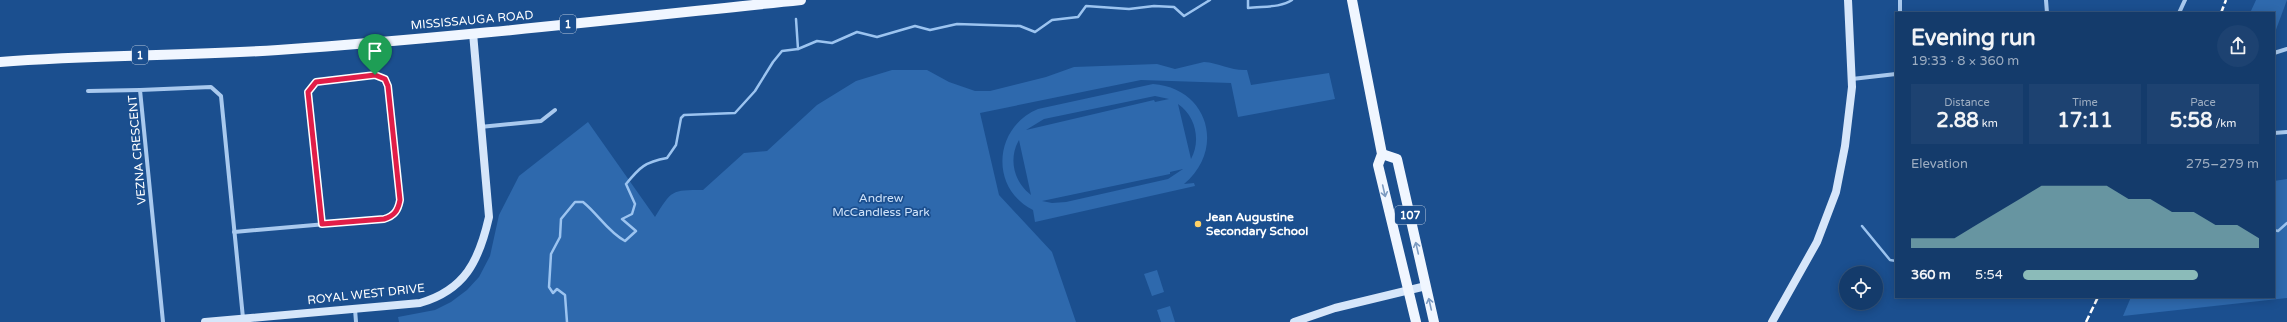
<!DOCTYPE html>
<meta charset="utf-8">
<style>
body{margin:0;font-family:"Varela Round",sans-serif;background:#1d4271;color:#f1f3f6;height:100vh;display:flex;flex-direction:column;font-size:15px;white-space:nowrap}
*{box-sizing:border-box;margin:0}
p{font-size:13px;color:#9dadc1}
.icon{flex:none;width:22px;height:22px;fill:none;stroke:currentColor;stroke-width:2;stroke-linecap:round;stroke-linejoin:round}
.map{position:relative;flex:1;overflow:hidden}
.panel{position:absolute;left:1895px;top:12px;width:380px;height:286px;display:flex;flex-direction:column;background:#143b6b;border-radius:0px;box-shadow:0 2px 10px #0003,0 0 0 1px #33557e}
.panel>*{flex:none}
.tools{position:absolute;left:1839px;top:266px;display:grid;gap:8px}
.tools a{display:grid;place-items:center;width:44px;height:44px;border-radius:50%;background:#143b6b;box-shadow:0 2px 10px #0003,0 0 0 1px #33557e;font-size:20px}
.pin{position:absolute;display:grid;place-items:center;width:34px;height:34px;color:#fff;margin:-41px -17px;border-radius:50% 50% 50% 0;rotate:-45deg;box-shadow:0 0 4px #0007}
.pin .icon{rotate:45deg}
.round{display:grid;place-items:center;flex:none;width:42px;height:42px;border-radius:21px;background:#1d4271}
.headline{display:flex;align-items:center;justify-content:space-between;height:68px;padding:0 16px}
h1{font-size:22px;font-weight:700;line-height:30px}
.stats{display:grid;grid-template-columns:repeat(3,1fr);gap:6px;height:68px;padding:4px 16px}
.stats div{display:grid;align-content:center;border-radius:0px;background:#1d4271;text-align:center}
.stats b{font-size:20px;font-weight:700}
.stats small{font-size:11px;font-weight:400}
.stats p{font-size:11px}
.chart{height:112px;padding:8px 16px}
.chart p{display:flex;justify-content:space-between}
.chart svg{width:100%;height:72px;margin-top:4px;fill:#8bbbb9;opacity:.7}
ul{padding:0 16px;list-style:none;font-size:13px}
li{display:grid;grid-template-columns:64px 48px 1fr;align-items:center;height:30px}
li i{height:10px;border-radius:5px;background:#8bbbb9}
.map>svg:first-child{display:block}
.green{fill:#2e69ad;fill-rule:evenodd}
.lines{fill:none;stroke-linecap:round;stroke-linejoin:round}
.stream{stroke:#9cc4f0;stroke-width:2.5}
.street{stroke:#a9c9ee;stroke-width:4}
.secondary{stroke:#d6e6fa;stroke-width:8}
.primary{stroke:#f0f6ff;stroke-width:10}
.rail{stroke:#fff;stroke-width:2.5;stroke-dasharray:7 3;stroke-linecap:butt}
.oneway{stroke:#7b9ac1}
.route-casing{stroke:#fff;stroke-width:8}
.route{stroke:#e11d48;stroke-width:5}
.poi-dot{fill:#ffd166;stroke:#1b4f8f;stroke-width:1.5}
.labels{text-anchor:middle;stroke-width:3.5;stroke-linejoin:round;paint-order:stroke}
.shield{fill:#1b4f8f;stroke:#bbcadd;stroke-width:1}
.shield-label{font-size:11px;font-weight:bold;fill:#fff}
.street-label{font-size:12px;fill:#fff;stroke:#1b4f8f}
.park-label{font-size:12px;fill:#cfe3fa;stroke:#1b4f8f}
.poi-label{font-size:12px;font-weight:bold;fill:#fff;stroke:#1b4f8f;text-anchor:start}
</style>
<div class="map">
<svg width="2287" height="322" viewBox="0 0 2287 322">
<rect width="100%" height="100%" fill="#1b4f8f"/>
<g class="green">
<path d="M2256,0H2287L2274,35V13H2250Z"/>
<path d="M1204,62C1220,63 1231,71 1247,70L1251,85L1329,73L1335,99L1238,117L1231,83L1141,80L980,113L999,195L1052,252L1076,322H399L398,317L435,310L451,302L467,290L479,277L490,256L499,215L519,176L588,122L655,217C672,190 671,190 703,190L744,153L767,151L817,105L856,81L892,70H927L949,82L975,91H990L1046,77L1074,67L1157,64L1175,69Z"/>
<path d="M1153,84C1208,88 1226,149 1184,184L1194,183L1195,186L1035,222L1033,210C989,188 994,127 1038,109ZM1155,96L1169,99L1155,102L1154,100L1026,130L1044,119ZM1178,104C1196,116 1201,141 1191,159ZM1019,140L1031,195C1014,182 1008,159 1019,140ZM1183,169L1168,179L1066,202L1052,203L1042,201L1170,174V172Z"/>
<path d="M2287,179V298L2123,316L2131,297H2274V181Z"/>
<path d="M1157,270L1164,292L1152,296L1144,274Z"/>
<path d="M1170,306L1175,322H1161L1157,310Z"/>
</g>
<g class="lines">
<g class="stream">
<path d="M1248,0V8C1262,6 1281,8 1292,0"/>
<path d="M796,19L798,49"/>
<path d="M1862,226L1890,260L1896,261"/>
<path d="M2274,230L2278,231L2287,223"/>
<path d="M567,322L565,295L557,289L553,293L549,287L551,254L560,237L561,219L575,202H583C598,214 608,232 625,241L636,231L622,219L632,214L635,204L626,184C640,167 645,162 667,158L676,145L681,118L684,115L735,113L755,91L773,62L782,51L798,49L817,41L832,43L857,32L877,37L915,26L930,30L957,24L1020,26L1035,32L1052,20L1078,17L1086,6L1129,9L1154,6L1174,7L1184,16L1210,0"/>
</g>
<g class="street">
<path d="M1900,0V13"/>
<path d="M2046,0L2047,13"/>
<path d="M2179,13L2185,0"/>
<path d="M2274,53L2287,49"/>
<path d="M1852,79L1896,74"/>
<path d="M88,91L140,90"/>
<path d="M480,127L541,121L555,110"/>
<path d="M2274,133L2287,132"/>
<path d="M234,232L384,219L396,213L400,200L389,86L385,79L375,75L316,81L311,86L308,98L322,224"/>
<path d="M355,309L356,322"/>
<path d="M163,322L140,90L211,87L221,96L243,318"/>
</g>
<g class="secondary">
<path d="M205,322L420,303C465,290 479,261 489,217L473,33"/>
<path d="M1294,322L1335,308L1426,286"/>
<path d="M1772,322L1817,242L1836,192L1845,146L1852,87L1848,0"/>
</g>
<g class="primary">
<path d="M1352,0L1382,154L1378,165L1416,322"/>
<path d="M0,62C93,55 186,56 278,50C453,38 627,18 801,0"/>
<path d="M1382,154L1397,159L1434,322"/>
</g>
<g class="rail">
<path d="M2221,13L2226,0"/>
<path d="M2086,322L2098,297"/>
</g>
</g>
<defs><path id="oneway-shaft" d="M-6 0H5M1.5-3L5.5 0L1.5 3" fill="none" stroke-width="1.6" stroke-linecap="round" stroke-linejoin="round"/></defs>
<g class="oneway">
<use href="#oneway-shaft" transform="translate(1384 191) rotate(77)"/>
<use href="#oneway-shaft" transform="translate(1417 248) rotate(-103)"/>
<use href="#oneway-shaft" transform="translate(1430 304) rotate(-103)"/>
</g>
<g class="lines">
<g class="route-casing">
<path id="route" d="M375,75L385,79L388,86L400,200C398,211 394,216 384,219L322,224L308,92L316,82Z"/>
</g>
<use href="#route" class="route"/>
</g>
<circle class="poi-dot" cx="1198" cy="224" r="4"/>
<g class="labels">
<g class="shield">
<rect x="560" y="15" width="16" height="18" rx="3"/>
<rect x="132" y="46" width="16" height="18" rx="3"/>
<rect x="1395" y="206" width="30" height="18" rx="3"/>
</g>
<g class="shield-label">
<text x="568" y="28">1</text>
<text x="140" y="59">1</text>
<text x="1410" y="219">107</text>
</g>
<g class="street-label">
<text transform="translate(472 20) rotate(-5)" y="4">MISSISSAUGA ROAD</text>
<text transform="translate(137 150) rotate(-95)" y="4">VEZNA CRESCENT</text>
<text transform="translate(366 294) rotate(-6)" y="4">ROYAL WEST DRIVE</text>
</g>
<g class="park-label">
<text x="881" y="202">Andrew<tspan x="881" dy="14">McCandless Park</tspan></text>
</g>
<g class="poi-label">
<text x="1206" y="221">Jean Augustine<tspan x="1206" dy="14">Secondary School</tspan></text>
</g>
</g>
</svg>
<div class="tools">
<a><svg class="icon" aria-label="locate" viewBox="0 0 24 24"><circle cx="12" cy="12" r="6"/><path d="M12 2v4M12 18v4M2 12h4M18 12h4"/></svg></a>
</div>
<div class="pin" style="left:375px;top:75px;background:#1e9e55"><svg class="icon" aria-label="arrive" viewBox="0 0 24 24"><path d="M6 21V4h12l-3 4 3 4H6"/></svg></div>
<section class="panel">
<div class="headline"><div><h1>Evening run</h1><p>19:33 · 8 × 360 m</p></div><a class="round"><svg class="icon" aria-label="share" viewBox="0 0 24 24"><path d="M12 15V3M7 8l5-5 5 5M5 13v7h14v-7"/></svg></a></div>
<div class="stats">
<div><p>Distance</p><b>2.88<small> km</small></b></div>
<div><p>Time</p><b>17:11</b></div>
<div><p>Pace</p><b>5:58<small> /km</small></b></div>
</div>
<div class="chart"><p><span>Elevation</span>275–279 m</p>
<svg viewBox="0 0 160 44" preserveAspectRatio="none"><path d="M0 44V38L10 38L20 38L30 30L40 22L50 14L60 6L70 6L80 6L90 6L100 14L110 14L120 22L130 22L140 30L150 30L160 38V44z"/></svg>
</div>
<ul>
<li><b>360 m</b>5:54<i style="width:74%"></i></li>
</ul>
</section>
</div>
